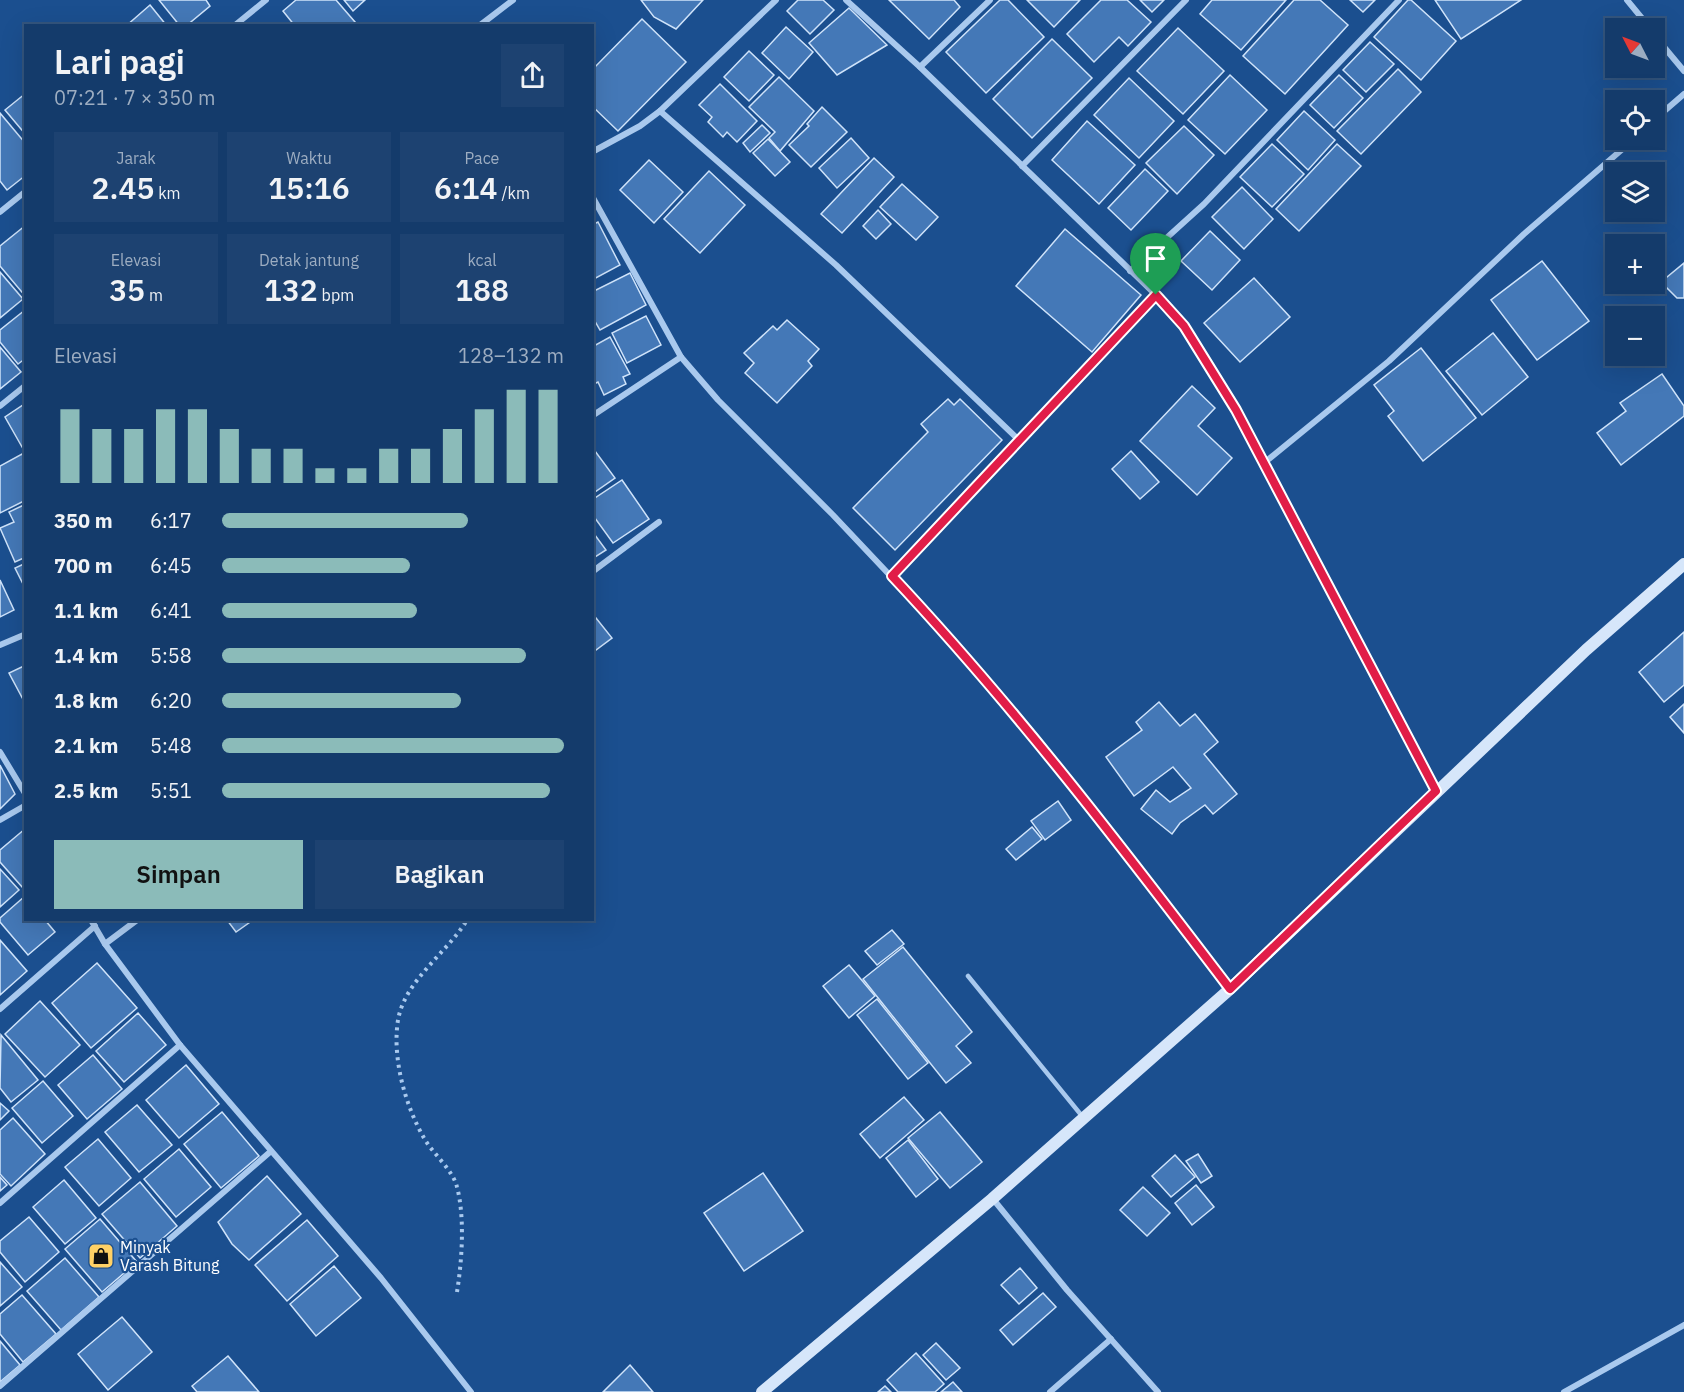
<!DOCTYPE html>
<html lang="id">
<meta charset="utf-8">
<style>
body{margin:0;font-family:"IBM Plex Sans",sans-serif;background:#1d4271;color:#f1f3f6;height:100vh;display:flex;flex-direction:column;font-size:22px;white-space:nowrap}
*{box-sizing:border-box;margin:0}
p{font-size:20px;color:#9dadc1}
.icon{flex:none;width:33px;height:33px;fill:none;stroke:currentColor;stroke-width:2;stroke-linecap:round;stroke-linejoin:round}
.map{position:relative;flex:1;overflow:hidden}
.side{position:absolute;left:24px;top:24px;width:570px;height:897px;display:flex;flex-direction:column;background:#143b6b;border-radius:0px;box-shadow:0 6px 24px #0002,0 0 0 2px #33557e}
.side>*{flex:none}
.needle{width:39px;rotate:312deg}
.fabs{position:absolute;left:1605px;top:18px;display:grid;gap:12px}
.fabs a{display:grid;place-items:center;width:60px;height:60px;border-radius:0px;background:#143b6b;box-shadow:0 6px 24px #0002,0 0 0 2px #33557e;font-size:30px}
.pin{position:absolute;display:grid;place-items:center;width:51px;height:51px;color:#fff;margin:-62px -26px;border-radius:50% 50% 50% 0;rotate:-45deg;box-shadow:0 0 6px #0007}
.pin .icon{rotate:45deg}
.round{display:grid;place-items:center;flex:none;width:63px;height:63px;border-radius:0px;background:#1d4271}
.summary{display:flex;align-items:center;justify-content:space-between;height:102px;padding:0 30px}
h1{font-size:33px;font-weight:600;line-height:45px}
.stats{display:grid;grid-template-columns:repeat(3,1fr);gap:9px;height:102px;padding:6px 30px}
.stats div{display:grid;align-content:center;border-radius:0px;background:#1d4271;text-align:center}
.stats b{font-size:30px;font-weight:600}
.stats small{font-size:16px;font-weight:400}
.stats p{font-size:16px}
.chart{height:168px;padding:12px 30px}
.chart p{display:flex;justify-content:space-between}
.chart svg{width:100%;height:108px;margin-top:6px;stroke:#8bbbb9;stroke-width:6}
.primary-button{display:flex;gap:12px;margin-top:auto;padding:12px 30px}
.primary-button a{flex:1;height:69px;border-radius:0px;background:#8bbbb9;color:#111;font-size:24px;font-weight:600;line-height:69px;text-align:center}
.primary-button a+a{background:#1d4271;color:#f1f3f6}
ul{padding:0 30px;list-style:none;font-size:20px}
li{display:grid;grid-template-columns:96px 72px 1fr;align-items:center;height:45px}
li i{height:15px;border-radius:8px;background:#8bbbb9}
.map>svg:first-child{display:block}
.building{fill:#4478b7;stroke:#cfe3fa;stroke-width:1.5}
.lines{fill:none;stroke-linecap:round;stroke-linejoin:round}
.path{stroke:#a9c9ee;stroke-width:4;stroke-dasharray:3 4.5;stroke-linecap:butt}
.lane{stroke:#a9c9ee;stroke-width:4.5}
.street{stroke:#a9c9ee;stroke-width:6}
.secondary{stroke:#d6e6fa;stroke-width:12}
.route-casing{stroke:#fff;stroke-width:12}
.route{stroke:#e11d48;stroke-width:8}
.labels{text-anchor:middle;stroke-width:4.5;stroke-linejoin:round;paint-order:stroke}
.poi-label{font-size:16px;fill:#fff;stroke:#1b4f8f;text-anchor:start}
</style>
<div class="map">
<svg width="1684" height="1392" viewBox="0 0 1684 1392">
<rect width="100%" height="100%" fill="#1b4f8f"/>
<g class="building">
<path d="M159,0H206L210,6L186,26H180Z"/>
<path d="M296,0H336L355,22L350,26H295L283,11Z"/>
<path d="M344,0H365L353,11Z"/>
<path d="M641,0H703L676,29L654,17Z"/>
<path d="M798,0H823L834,10L810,34L787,11Z"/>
<path d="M889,0H954L960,7L929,39Z"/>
<path d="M1000,0H1008L1044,37L986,93L946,52Z"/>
<path d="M1027,0H1080L1054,27Z"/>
<path d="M1101,0H1127L1151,22L1128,46L1119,37L1094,62L1067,34Z"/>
<path d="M1140,0H1164L1152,12Z"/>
<path d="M1212,0H1286L1241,50L1200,14Z"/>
<path d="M1294,0H1320L1348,25L1285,94L1243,56Z"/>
<path d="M1350,0H1375L1363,12Z"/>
<path d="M1408,0H1411L1456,41L1421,80L1374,37Z"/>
<path d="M1435,0H1521L1461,39Z"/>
<path d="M150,5L167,26H126Z"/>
<path d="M849,8L887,45L837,75L809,43Z"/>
<path d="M642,19L686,62L618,131L592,106V70Z"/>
<path d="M786,27L813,52L789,79L762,53Z"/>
<path d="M1178,28L1224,71L1183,114L1137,71Z"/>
<path d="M1052,39L1092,78L1032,138L993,99Z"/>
<path d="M1370,42L1394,64L1366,92L1343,70Z"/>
<path d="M749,51L774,75L749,101L724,77Z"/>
<path d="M1398,69L1421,92L1361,154L1337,131Z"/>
<path d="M1230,75L1267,110L1225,154L1188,120Z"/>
<path d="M1339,75L1363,98L1334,128L1310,105Z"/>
<path d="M779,77L814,111L780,151L769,138L775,132L749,107Z"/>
<path d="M1129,78L1174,121L1139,158L1094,115Z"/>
<path d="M720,84L757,121L737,142L727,132L723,137L708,122L712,117L699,105Z"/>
<path d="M26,93V135L5,110Z"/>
<path d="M822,107L847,132L811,167L789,145L809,126L807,124Z"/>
<path d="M1304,111L1335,140L1308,170L1277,140Z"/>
<path d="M0,113L26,144V175L7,190L0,181Z"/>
<path d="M1087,121L1135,165L1099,204L1052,160Z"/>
<path d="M762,125L770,133L750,152L743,143Z"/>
<path d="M1184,126L1214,155L1177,194L1146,163Z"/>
<path d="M851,138L869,158L837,188L819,168Z"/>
<path d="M768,139L790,162L775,176L753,153Z"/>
<path d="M1272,144L1304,174L1272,207L1240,177Z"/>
<path d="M1337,144L1361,166L1299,231L1276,209Z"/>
<path d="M874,158L894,177L842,233L821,214Z"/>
<path d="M649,160L683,192L654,223L620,190Z"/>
<path d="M1145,169L1168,191L1131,230L1108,208Z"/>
<path d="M709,171L745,205L700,253L664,219Z"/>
<path d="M902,184L938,217L916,240L880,207Z"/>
<path d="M1242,187L1273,219L1244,249L1212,217Z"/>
<path d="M878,210L891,224L876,239L863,226Z"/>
<path d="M598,222L620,265L592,280V225Z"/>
<path d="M26,225V297L0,266V246Z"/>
<path d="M1065,229L1141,295L1092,352L1016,286Z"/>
<path d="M1210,231L1240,260L1212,290L1181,261Z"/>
<path d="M1542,261L1589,321L1537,360L1491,300Z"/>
<path d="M1684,263V298H1677L1661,282Z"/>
<path d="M0,272L23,299L0,318Z"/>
<path d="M630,273L646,305L600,330L592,316V292Z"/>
<path d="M1254,278L1290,317L1240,362L1204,323Z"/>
<path d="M25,310L26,358L18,364L0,342V330Z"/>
<path d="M646,316L661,345L627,363L612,333Z"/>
<path d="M787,320L819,349L808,361L812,366L777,403L745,373L754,363L744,353L773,326L777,330Z"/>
<path d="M1493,333L1528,377L1482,415L1446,371Z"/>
<path d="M610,337L630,374L623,377L626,384L604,395L598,382L592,385V347Z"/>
<path d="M0,347L21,372L0,389Z"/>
<path d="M1421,348L1476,418L1423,461L1388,416L1394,411L1374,385Z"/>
<path d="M1662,374L1684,406V416L1621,465L1597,433L1626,411L1620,403Z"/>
<path d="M1192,386L1215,408L1198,426L1232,458L1197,495L1140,441Z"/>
<path d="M948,399L954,405L960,399L1002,440L895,550L853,508L928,432L921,424Z"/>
<path d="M26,403V454L5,417Z"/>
<path d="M592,447L615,478L592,494Z"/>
<path d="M1131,451L1159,482L1140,499L1112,469Z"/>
<path d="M22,454L26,462V500L0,513V466Z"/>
<path d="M622,480L649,519L613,543L592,514V500Z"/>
<path d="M26,504V557L15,562L0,528L14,522L9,512Z"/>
<path d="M592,531L606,550L592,559Z"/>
<path d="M26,563V590L15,568Z"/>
<path d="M0,580L14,610L0,617Z"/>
<path d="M592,613L612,638L592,653Z"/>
<path d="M1684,632V685L1664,702L1639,672Z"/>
<path d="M26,665V705L9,673Z"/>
<path d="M1159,702L1180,726L1195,714L1218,742L1204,754L1237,794L1213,814L1205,805L1180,823L1172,834L1141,809L1156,790L1170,802L1191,788L1173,767L1134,796L1106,757L1142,730L1136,722Z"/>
<path d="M1684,704V733L1670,717Z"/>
<path d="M0,765L15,794L0,809Z"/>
<path d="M1058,801L1071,820L1045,840L1031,821Z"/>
<path d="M1032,827L1042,839L1016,860L1006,849Z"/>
<path d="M26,828V886L23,888L0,862V850Z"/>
<path d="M0,869L19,890L0,907Z"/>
<path d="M25,896L26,920H45L55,932L28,955L0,922V918Z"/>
<path d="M227,920H253L236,932Z"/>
<path d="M892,930L904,944L877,965L865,951Z"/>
<path d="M0,940L27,971L0,995Z"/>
<path d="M903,947L972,1032L956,1046L971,1063L946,1083L863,979Z"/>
<path d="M97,963L137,1008L91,1048L52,1003Z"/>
<path d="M849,965L875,996L849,1018L823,986Z"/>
<path d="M877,999L928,1063L908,1079L857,1015Z"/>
<path d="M40,1001L80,1045L45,1077L5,1034Z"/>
<path d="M138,1013L166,1045L124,1082L96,1051Z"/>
<path d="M1,1035L38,1080L11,1102L0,1088Z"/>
<path d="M93,1055L122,1089L87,1119L58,1085Z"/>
<path d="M186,1065L219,1104L179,1138L146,1100Z"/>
<path d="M43,1081L73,1116L42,1143L12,1108Z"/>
<path d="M904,1097L924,1120L880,1158L860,1134Z"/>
<path d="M0,1103L9,1111L0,1120Z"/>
<path d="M137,1105L172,1145L139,1172L105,1132Z"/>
<path d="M222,1112L259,1156L221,1188L184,1144Z"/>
<path d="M940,1112L982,1162L950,1188L908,1138Z"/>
<path d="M13,1118L45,1154L11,1186L0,1174V1130Z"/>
<path d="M98,1139L131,1178L99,1206L65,1167Z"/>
<path d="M908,1140L938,1179L916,1197L886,1158Z"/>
<path d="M179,1149L211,1187L176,1217L144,1179Z"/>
<path d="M1198,1154L1212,1176L1201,1183L1186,1161Z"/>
<path d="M1175,1155L1195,1177L1171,1197L1152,1176Z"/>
<path d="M763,1173L803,1231L744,1271L704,1213Z"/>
<path d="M267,1176L301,1214L249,1260L232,1244L218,1222Z"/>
<path d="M0,1177L7,1185L0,1191Z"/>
<path d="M64,1180L96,1218L65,1244L33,1207Z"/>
<path d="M140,1182L177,1226L140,1258L102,1214Z"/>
<path d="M1196,1185L1214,1207L1192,1225L1175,1203Z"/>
<path d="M1143,1187L1170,1213L1147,1236L1120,1210Z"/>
<path d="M29,1217L59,1252L25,1282L0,1252V1241Z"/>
<path d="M100,1219L137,1262L102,1292L65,1249Z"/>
<path d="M307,1220L338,1256L287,1301L255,1265Z"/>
<path d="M65,1258L99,1297L61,1330L27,1291Z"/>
<path d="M0,1262L22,1287L0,1306Z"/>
<path d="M334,1266L361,1298L316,1336L290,1304Z"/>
<path d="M1020,1268L1037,1288L1019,1304L1001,1285Z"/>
<path d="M1043,1293L1056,1307L1013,1345L1000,1330Z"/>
<path d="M22,1295L56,1334L23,1362L0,1334V1314Z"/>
<path d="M122,1317L152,1352L108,1390L78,1354Z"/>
<path d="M0,1341L20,1365L0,1382Z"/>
<path d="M936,1343L960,1368L946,1380L923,1355Z"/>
<path d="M916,1353L944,1384L935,1392H898L887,1380Z"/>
<path d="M228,1356L259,1392H197L192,1386Z"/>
<path d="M630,1365L653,1392H603Z"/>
<path d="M953,1382L962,1392H941Z"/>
<path d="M885,1386L891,1392H878Z"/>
</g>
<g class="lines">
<path class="path" d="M457,1292C462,1261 465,1217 457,1187C453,1170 433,1154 424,1138C405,1105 392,1058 398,1020C405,980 447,953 467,920"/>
<path class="lane" d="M968,976L1082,1116"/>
<g class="street">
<path d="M846,0L920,67L1156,295L1184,326L1236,410L1436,791"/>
<path d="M1627,0L1650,28"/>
<path d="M234,26L266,0"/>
<path d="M479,26L513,0"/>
<path d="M1654,35L1684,71"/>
<path d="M920,67L990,0"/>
<path d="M660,111L836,265L1020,441L1156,295"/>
<path d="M1654,120L1684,94"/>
<path d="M592,152L640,126L660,111L776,0"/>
<path d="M1022,166L1186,0"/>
<path d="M592,196L681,357L718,400L833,515L966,656L1115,838L1230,989"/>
<path d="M0,212L26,191"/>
<path d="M1130,271L1204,204L1399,0"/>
<path d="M0,406L26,385"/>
<path d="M592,416L681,357"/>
<path d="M1264,463L1389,361L1524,234L1633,140"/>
<path d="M592,572L659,522"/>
<path d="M892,576L1020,441"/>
<path d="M0,645L26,634"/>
<path d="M0,752L26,795"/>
<path d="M0,820L26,805"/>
<path d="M91,920L105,944L180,1045L381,1278L471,1392"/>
<path d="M105,944L137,920"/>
<path d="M0,1009L95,926"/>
<path d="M993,1199L1067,1290L1158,1392"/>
<path d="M0,1203L180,1045"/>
<path d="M0,1386L270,1152"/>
<path d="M1050,1392L1111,1339"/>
<path d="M1564,1392L1684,1325"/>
</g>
<path class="secondary" d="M762,1392L992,1199L1230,989L1586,650L1684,564"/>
</g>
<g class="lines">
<g class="route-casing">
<path id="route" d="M1156,295L1184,326L1236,410L1436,791L1230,989C1122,847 1014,706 892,576Z"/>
</g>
<use href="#route" class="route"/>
</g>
<defs>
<g id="shop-square" transform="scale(1.35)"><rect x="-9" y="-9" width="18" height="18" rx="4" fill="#ffd166" stroke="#1b4f8f"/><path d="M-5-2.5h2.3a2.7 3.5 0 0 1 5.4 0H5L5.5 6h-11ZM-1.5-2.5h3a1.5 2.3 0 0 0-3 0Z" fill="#111"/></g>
</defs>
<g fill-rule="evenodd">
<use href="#shop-square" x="101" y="1256"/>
</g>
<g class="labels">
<g class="poi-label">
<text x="120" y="1253">Minyak<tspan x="120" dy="18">Varash Bitung</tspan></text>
</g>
</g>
</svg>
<div class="fabs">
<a><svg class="needle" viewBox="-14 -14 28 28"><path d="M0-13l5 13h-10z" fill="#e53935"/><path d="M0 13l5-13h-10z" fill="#9dadc1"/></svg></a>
<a><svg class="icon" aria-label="locate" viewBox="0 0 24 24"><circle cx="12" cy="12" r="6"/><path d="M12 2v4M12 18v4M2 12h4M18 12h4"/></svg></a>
<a><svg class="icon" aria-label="layers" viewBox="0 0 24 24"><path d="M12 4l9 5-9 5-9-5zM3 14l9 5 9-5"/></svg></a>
<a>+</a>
<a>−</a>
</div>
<div class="pin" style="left:1156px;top:295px;background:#1e9e55"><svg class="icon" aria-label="arrive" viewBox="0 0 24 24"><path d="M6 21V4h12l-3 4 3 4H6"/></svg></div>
<section class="side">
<div class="summary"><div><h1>Lari pagi</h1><p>07:21 · 7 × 350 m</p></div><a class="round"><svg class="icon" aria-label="share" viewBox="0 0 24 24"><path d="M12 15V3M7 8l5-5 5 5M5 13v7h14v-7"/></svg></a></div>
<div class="stats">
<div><p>Jarak</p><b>2.45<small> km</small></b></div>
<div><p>Waktu</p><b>15:16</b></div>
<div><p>Pace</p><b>6:14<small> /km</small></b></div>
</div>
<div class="stats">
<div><p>Elevasi</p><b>35<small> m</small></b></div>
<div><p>Detak jantung</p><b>132<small> bpm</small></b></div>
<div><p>kcal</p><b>188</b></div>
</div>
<div class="chart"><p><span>Elevasi</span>128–132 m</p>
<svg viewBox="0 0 160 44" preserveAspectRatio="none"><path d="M5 44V14M15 44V22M25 44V22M35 44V14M45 44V14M55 44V22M65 44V30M75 44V30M85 44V38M95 44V38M105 44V30M115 44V30M125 44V22M135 44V14M145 44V6M155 44V6"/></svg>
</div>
<ul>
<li><b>350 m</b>6:17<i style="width:72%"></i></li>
<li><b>700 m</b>6:45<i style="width:55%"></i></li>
<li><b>1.1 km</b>6:41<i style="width:57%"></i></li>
<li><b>1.4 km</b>5:58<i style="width:89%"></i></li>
<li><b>1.8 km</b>6:20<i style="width:70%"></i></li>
<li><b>2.1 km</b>5:48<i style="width:100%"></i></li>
<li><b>2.5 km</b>5:51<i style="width:96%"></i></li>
</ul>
<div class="primary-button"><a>Simpan</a><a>Bagikan</a></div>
</section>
</div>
